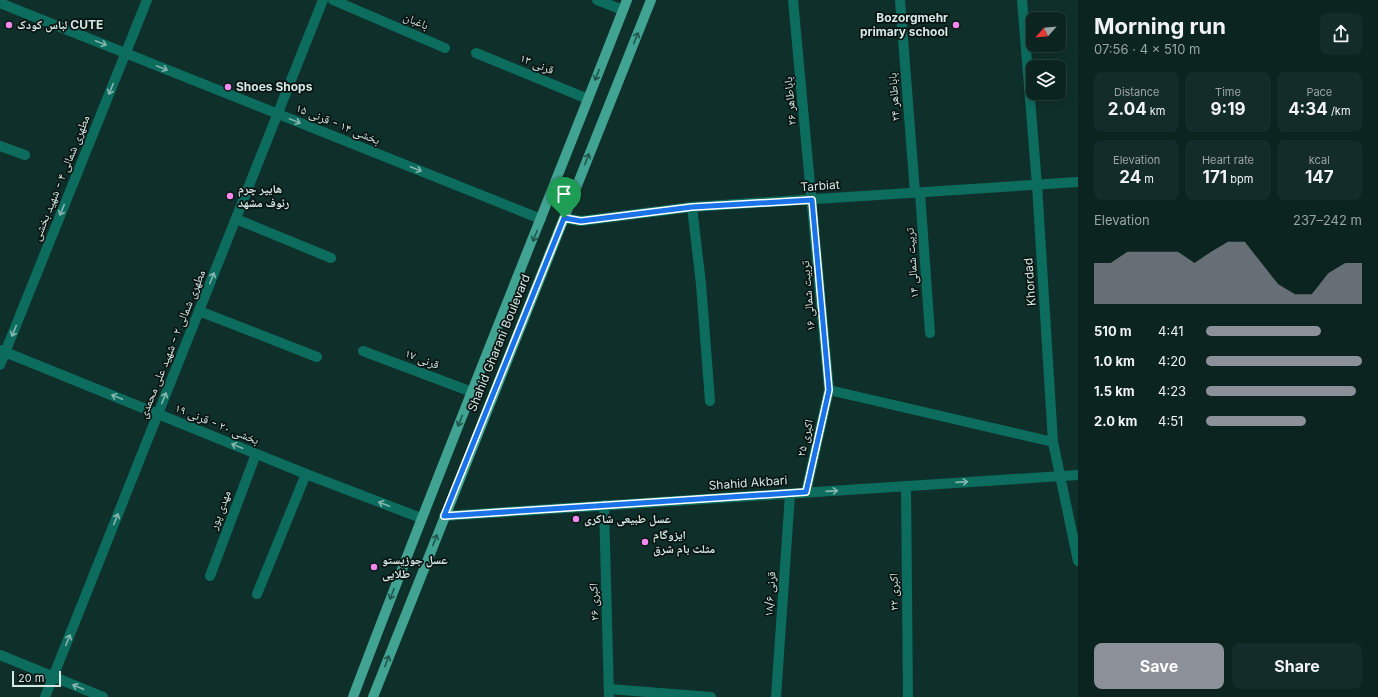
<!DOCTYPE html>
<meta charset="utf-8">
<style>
body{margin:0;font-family:Inter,"Noto Naskh Arabic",sans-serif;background:#142c29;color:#f1f3f6;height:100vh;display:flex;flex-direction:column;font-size:15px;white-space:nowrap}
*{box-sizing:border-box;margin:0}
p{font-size:13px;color:#9aa4a5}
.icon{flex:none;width:22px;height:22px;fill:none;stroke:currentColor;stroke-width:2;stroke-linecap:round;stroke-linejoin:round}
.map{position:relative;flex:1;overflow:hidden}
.side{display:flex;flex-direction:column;background:#0b2420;width:300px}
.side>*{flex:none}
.needle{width:26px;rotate:243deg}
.fabs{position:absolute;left:1026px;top:12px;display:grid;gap:8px}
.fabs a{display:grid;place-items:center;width:40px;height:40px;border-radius:8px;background:#0b2420;box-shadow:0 2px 10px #0003,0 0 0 1px #2b413e;font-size:20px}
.scale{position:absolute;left:12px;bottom:10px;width:49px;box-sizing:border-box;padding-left:4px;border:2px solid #d5e7e3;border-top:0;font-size:11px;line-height:14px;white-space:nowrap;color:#d5e7e3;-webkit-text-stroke:3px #081513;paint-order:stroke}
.pin{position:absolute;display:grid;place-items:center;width:34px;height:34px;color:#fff;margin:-41px -17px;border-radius:50% 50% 50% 0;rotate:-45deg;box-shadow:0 0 4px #0007}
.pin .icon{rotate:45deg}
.round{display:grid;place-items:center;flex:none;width:42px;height:42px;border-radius:8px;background:#142c29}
.headline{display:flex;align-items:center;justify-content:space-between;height:68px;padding:0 16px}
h1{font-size:22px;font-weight:700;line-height:30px}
.figures{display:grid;grid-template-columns:repeat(3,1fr);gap:6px;height:68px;padding:4px 16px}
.figures div{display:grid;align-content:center;border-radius:8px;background:#142c29;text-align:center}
.figures b{font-size:17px;font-weight:700}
.figures small{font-size:11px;font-weight:400}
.figures p{font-size:11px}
.chart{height:112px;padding:8px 16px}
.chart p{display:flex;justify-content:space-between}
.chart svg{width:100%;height:72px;margin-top:4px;fill:#8c9099;opacity:.7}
.action{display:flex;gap:8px;margin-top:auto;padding:8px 16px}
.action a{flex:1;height:46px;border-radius:8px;background:#8c9099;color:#fff;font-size:16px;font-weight:700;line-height:46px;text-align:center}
.action a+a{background:#142c29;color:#f1f3f6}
ul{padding:0 16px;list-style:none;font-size:13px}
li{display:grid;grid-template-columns:64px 48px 1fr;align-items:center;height:30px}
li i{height:10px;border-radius:5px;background:#8c9099}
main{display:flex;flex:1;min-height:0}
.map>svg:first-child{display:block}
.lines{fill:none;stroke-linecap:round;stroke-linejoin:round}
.minor{stroke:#0c6d5f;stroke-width:10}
.tertiary{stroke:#0c6d5f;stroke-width:10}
.primary{stroke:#41a492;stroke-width:10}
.oneway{stroke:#22554c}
.oneway2{stroke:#85b6ae}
.route-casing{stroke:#fff;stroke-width:8}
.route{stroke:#1a73e8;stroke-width:5}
.poi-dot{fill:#f589ef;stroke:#081513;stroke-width:1.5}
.labels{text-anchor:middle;stroke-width:3.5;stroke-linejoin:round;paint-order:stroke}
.poi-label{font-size:12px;font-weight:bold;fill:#d5e7e3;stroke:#081513;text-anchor:start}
.street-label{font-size:12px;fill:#d5e7e3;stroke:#081513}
</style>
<main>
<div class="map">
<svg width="1078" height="697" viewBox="0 0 1078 697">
<rect width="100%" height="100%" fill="#0f302a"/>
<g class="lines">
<g class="minor">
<path d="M333,0L445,48"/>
<path d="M597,0L623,10"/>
<path d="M793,0L829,390L806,492"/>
<path d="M900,0L915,193"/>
<path d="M1022,0L1037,185L1053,442L1078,561"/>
<path d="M0,3L541,219"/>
<path d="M476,53L588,99"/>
<path d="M0,146L25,155"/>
<path d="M920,193L930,333"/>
<path d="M692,207L701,284L710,401"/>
<path d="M236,219L331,258"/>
<path d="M199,311L317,357"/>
<path d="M0,350L306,474L421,518"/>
<path d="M363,351L472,392"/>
<path d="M0,365L147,0"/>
<path d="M829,390L1053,442"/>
<path d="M906,486L908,697"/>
<path d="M604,505L609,697"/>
<path d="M444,516L1078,475"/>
<path d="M210,576L256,454"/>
<path d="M257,594L306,474"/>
<path d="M0,655L103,697"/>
<path d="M609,689L711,697"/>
<path d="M45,697L323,0"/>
<path d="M776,697L790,494"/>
</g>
<path class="tertiary" d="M564,218L581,221L692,207L1078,182"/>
<g class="primary">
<path d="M353,697C441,464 536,233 627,0"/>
<path d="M373,697L651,0"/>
</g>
</g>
<defs><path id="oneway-shaft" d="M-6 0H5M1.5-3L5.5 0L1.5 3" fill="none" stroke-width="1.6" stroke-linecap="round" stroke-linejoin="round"/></defs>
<g class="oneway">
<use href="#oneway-shaft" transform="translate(636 38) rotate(-68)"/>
<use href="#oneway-shaft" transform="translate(597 75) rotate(111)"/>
<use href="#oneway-shaft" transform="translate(587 159) rotate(-68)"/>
<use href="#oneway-shaft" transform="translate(535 236) rotate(112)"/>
<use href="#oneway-shaft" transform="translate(460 421) rotate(112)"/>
<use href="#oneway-shaft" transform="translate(435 540) rotate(-69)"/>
<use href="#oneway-shaft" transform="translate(392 594) rotate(111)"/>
<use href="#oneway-shaft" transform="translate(387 661) rotate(-69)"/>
</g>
<g class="oneway2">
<use href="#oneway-shaft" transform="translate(101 43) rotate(22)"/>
<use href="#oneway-shaft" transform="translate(162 68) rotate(22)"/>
<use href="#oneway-shaft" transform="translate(111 89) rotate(112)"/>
<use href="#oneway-shaft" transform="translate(295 121) rotate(22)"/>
<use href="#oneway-shaft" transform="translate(416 169) rotate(22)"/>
<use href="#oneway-shaft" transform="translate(62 210) rotate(112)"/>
<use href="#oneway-shaft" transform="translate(212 278) rotate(-68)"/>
<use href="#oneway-shaft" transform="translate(14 331) rotate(112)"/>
<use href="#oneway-shaft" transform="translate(117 397) rotate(-158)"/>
<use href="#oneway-shaft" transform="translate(164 398) rotate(-68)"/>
<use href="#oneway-shaft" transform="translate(237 446) rotate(-158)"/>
<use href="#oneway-shaft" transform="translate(962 482) rotate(-4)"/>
<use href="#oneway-shaft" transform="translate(832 491) rotate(-4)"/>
<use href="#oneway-shaft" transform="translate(384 504) rotate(-159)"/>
<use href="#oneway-shaft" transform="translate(116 519) rotate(-68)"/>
<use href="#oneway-shaft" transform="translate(68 640) rotate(-68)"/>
<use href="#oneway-shaft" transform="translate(78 687) rotate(-157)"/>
</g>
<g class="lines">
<g class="route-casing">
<path id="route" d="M812,200L829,390L806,492L444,516L564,218L581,221L692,207Z"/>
</g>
<use href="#route" class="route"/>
</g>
<g class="poi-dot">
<circle cx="9" cy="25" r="4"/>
<circle cx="956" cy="25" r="4"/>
<circle cx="228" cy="87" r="4"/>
<circle cx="230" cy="196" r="4"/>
<circle cx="576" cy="519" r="4"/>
<circle cx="645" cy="542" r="4"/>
<circle cx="374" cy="567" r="4"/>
</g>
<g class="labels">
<g class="poi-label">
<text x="948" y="22" text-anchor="end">Bozorgmehr<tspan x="948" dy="14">primary school</tspan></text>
<text x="17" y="29">لباس کودک CUTE</text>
<text x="236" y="91">Shoes Shops</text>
<text x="238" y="193">هایپر چرم<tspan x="238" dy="14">رئوف مشهد</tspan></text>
<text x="584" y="523">عسل طبیعی شاکری</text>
<text x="653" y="539">ایزوگام<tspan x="653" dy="14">مثلث بام شرق</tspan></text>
<text x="382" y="564">عسل جوزیستو<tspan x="382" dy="14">طلایی</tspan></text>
</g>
<g class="street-label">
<text transform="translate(416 21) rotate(23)" y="4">باغبان</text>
<text transform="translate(537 64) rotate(22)" y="4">قرنی ۱۳</text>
<text transform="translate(894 97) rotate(-94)" y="4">باباطاهر ۲۴</text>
<text transform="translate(790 101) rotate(-95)" y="4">باباطاهر ۲۶</text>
<text transform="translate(338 124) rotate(22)" y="4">بخشی ۱۴ - قرنی ۱۵</text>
<text transform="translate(61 178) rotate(-68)" y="4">مطهری شمالی ۴ - شهید بخشی</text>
<text transform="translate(820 186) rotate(-4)" y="4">Tarbiat</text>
<text transform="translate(912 263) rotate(-94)" y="4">تربیت شمالی ۱۴</text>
<text transform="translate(1030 282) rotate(-94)" y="4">Khordad</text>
<text transform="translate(808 296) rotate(-95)" y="4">تربیت شمالی ۱۶</text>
<text transform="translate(499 343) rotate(-68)" y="4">Shahid Gharani Boulevard</text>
<text transform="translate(172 344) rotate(-68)" y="4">مطهری شمالی ۲ - شهید علی محمدی</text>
<text transform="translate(422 359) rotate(21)" y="4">قرنی ۱۷</text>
<text transform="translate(217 424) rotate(22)" y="4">بخشی ۲۰ - قرنی ۱۹</text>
<text transform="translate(805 438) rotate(-77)" y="4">اکبری ۲۵</text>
<text transform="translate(748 483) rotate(-4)" y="4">Shahid Akbari</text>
<text transform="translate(220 510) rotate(-69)" y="4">مهدی پور</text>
<text transform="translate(894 592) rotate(-91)" y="4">اکبری ۲۲</text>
<text transform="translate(770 594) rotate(-86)" y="4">قرنی ۱۸/۶</text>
<text transform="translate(594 602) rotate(-92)" y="4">اکبری ۲۶</text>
</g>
</g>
</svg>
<div class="fabs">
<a><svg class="needle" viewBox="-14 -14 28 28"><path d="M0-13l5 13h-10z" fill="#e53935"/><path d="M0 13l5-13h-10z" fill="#9aa4a5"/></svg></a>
<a><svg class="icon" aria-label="layers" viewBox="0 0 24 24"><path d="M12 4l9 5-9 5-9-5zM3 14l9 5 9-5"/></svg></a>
</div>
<div class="scale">20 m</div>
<div class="pin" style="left:564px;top:218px;background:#1e9e55"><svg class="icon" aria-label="arrive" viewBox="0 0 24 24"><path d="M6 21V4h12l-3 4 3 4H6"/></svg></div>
</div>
<section class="side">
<div class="headline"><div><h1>Morning run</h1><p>07:56 · 4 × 510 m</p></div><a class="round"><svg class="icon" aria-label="share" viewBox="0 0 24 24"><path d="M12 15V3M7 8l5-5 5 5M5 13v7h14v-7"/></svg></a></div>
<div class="figures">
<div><p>Distance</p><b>2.04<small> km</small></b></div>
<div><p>Time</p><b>9:19</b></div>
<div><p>Pace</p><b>4:34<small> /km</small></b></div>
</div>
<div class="figures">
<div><p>Elevation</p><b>24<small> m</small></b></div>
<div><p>Heart rate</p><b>171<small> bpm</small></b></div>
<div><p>kcal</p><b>147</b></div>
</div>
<div class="chart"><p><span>Elevation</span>237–242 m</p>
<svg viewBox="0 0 160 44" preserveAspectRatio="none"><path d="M0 44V19L10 19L20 12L30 12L40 12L50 12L60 19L70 12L80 6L90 6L100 19L110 32L120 38L130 38L140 25L150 19L160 19V44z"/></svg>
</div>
<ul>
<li><b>510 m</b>4:41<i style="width:74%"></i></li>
<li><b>1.0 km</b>4:20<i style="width:100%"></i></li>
<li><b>1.5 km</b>4:23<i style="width:96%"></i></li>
<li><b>2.0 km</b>4:51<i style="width:64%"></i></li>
</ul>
<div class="action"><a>Save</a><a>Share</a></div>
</section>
</main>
